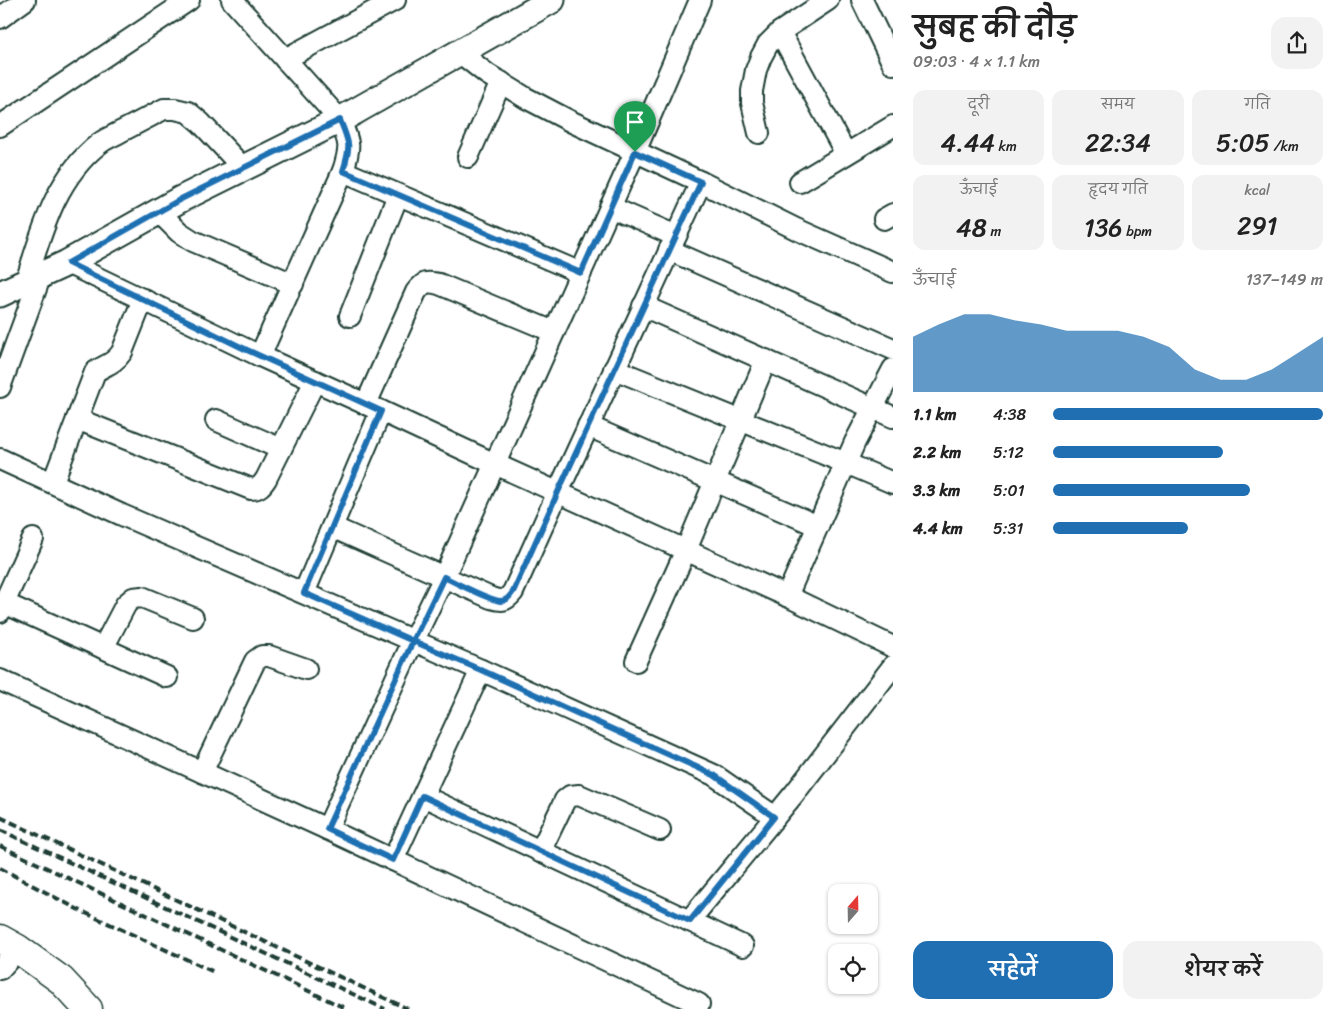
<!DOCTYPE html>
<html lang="hi">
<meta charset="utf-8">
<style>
body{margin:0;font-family:Sriracha,"Playpen Sans Deva",sans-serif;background:#f2f2f2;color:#222;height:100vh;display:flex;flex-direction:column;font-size:19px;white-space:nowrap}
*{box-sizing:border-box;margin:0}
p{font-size:16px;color:#767676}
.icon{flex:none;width:28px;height:28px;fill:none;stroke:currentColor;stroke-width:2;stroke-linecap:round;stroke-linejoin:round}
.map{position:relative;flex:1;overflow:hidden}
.sheet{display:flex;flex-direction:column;background:#fff;width:450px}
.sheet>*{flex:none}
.needle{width:32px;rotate:20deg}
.fabs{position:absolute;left:828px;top:884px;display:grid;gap:10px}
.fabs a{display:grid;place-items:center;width:50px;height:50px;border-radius:10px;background:#fff;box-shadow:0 1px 4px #0004;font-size:25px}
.pin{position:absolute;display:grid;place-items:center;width:42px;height:42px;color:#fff;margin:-51px -21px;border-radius:50% 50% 50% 0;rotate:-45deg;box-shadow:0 0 5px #0007}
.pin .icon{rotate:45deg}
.round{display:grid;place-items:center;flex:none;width:52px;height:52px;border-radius:15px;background:#f2f2f2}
.headline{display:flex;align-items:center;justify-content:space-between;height:85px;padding:0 20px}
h1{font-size:28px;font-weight:600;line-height:38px}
.metrics{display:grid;grid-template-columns:repeat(3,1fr);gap:8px;height:85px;padding:5px 20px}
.metrics div{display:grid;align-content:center;border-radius:12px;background:#f2f2f2;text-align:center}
.metrics b{font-size:25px;font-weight:600}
.metrics small{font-size:14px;font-weight:400}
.metrics p{font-size:14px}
.chart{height:140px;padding:10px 20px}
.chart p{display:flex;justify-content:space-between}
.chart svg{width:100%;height:90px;margin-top:5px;fill:#1f6fb2;opacity:.7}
.action{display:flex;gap:10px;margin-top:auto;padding:10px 20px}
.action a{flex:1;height:58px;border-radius:15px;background:#1f6fb2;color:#fff;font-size:20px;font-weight:600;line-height:58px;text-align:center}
.action a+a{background:#f2f2f2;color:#222}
ul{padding:0 20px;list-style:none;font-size:16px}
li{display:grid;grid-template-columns:80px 60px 1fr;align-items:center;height:38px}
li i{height:12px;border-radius:6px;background:#1f6fb2}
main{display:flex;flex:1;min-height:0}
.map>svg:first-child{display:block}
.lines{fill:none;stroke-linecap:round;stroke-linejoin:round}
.minor-casing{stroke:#1f3d34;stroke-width:24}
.tertiary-casing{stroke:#1f3d34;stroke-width:29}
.secondary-casing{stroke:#1f3d34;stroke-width:31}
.minor{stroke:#fff;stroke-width:20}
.tertiary{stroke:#fff;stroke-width:25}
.secondary{stroke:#fff;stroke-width:28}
.rail{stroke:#1f3d34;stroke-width:4;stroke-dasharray:8 4;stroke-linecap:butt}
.route-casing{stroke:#fff;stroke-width:10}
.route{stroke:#1f6fb2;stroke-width:6}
</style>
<main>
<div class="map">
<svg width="893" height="1009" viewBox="0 0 893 1009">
<rect width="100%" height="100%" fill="#fff"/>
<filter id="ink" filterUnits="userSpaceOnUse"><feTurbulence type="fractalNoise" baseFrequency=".02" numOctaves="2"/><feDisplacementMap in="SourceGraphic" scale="10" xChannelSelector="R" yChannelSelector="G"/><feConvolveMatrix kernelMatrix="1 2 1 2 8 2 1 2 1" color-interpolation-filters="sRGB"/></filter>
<g filter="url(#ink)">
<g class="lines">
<g class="minor-casing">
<g id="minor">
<path d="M232,0L340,120C350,144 351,146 343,171L260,356"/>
<path d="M862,0L893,64"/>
<path d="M0,18L25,0"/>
<path d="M780,32L846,154"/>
<path d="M459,52L487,74L526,98L572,122L701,182L796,229L893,272"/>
<path d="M285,59L395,0"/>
<path d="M0,126L189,0"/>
<path d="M759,133L752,103V91L756,70L761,57L768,44L780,32L828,0"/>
<path d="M468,157L501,82"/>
<path d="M343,171L581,273"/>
<path d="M800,182L893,126"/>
<path d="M610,207L676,236"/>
<path d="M159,212L179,232L193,241L293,284"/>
<path d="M884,219L893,214"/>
<path d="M669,250L893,349"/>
<path d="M67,263L260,356L381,411L495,464L787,596L893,647"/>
<path d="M26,282C42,231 55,178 100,143C105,139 113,136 120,132C134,125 149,117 164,109H175L188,112L201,123L243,168"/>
<path d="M643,306L893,417"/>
<path d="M350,316L398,195"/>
<path d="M614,369L846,463L893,483"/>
<path d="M0,387L41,275"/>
<path d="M366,404L416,292C424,282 426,281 439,284L554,332"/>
<path d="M77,419L251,489C259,489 262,485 266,479L315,381"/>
<path d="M216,420L281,449"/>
<path d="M588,426L818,526"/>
<path d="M0,459L122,515L481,670L714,775L775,817"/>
<path d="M53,482L95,372C106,364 113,365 122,352L143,299"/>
<path d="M332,527L491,598C502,601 505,602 513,592L558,492L701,182"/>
<path d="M304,593L381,411"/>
<path d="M787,596L855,442L893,369"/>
<path d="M4,603L167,677"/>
<path d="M0,612L33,539"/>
<path d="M103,648L126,604L133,598L142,597L193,618"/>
<path d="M636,661L686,550L766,360"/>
<path d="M0,680L327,829L699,1004"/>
<path d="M202,772L255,661L262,656H269L306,669"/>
<path d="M423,796L743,946"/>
<path d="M327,829L413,641L444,577L635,152L700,0"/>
<path d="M540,852L565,800L570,796L579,795L660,830"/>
<path d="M393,860L481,670"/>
<path d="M689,921L794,794L893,666"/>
<path d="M0,969L18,949"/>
</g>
</g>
<g class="tertiary-casing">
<path id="tertiary" d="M0,294L67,263L181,199L340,120L552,0"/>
</g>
<g class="secondary-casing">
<path id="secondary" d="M0,939L18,949L61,980L88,1009"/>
</g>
<use href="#minor" class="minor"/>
<use href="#tertiary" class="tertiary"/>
<use href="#secondary" class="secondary"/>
<g class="rail">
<path d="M0,817L408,1009"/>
<path d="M0,830L385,1009"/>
<path d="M0,846L347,1009"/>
<path d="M0,868L77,909L214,972"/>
</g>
</g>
</g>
<g class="lines" filter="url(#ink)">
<g class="route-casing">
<path id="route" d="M635,152L581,273L343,171C351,146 350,144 340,120L181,199L68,263L247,350L381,411L304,593L413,641L327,829L393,860L422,796L690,921L774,817L714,775L481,670L413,641L444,577C456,583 489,600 500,601C507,601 509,597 513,592L558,492L701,182L635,152"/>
</g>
<use href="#route" class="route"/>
</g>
</svg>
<div class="fabs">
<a><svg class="needle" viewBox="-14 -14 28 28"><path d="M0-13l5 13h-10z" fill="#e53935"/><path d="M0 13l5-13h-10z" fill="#767676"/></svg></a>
<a><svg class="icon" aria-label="locate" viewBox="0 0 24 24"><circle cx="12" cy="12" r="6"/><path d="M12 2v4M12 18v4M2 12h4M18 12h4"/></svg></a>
</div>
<div class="pin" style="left:635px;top:152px;background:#1e9e55"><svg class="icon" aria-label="arrive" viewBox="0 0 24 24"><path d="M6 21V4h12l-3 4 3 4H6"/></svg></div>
</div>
<section class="sheet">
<div class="headline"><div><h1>सुबह की दौड़</h1><p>09:03 · 4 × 1.1 km</p></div><a class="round"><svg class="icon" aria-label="share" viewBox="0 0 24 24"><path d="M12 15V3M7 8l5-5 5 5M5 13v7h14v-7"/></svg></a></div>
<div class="metrics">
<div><p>दूरी</p><b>4.44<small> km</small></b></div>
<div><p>समय</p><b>22:34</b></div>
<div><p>गति</p><b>5:05<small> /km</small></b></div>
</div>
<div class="metrics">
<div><p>ऊँचाई</p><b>48<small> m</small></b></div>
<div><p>हृदय गति</p><b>136<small> bpm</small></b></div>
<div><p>kcal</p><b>291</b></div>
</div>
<div class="chart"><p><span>ऊँचाई</span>137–149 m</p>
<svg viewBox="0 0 160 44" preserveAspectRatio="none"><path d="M0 44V17L10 11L20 6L30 6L40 9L50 11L60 14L70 14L80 14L90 17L100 22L110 33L120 38L130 38L140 33L150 25L160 17V44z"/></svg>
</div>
<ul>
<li><b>1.1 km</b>4:38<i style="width:100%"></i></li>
<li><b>2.2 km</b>5:12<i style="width:63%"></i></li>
<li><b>3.3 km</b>5:01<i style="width:73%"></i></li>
<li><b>4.4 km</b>5:31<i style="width:50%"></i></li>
</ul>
<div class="action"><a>सहेजें</a><a>शेयर करें</a></div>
</section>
</main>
